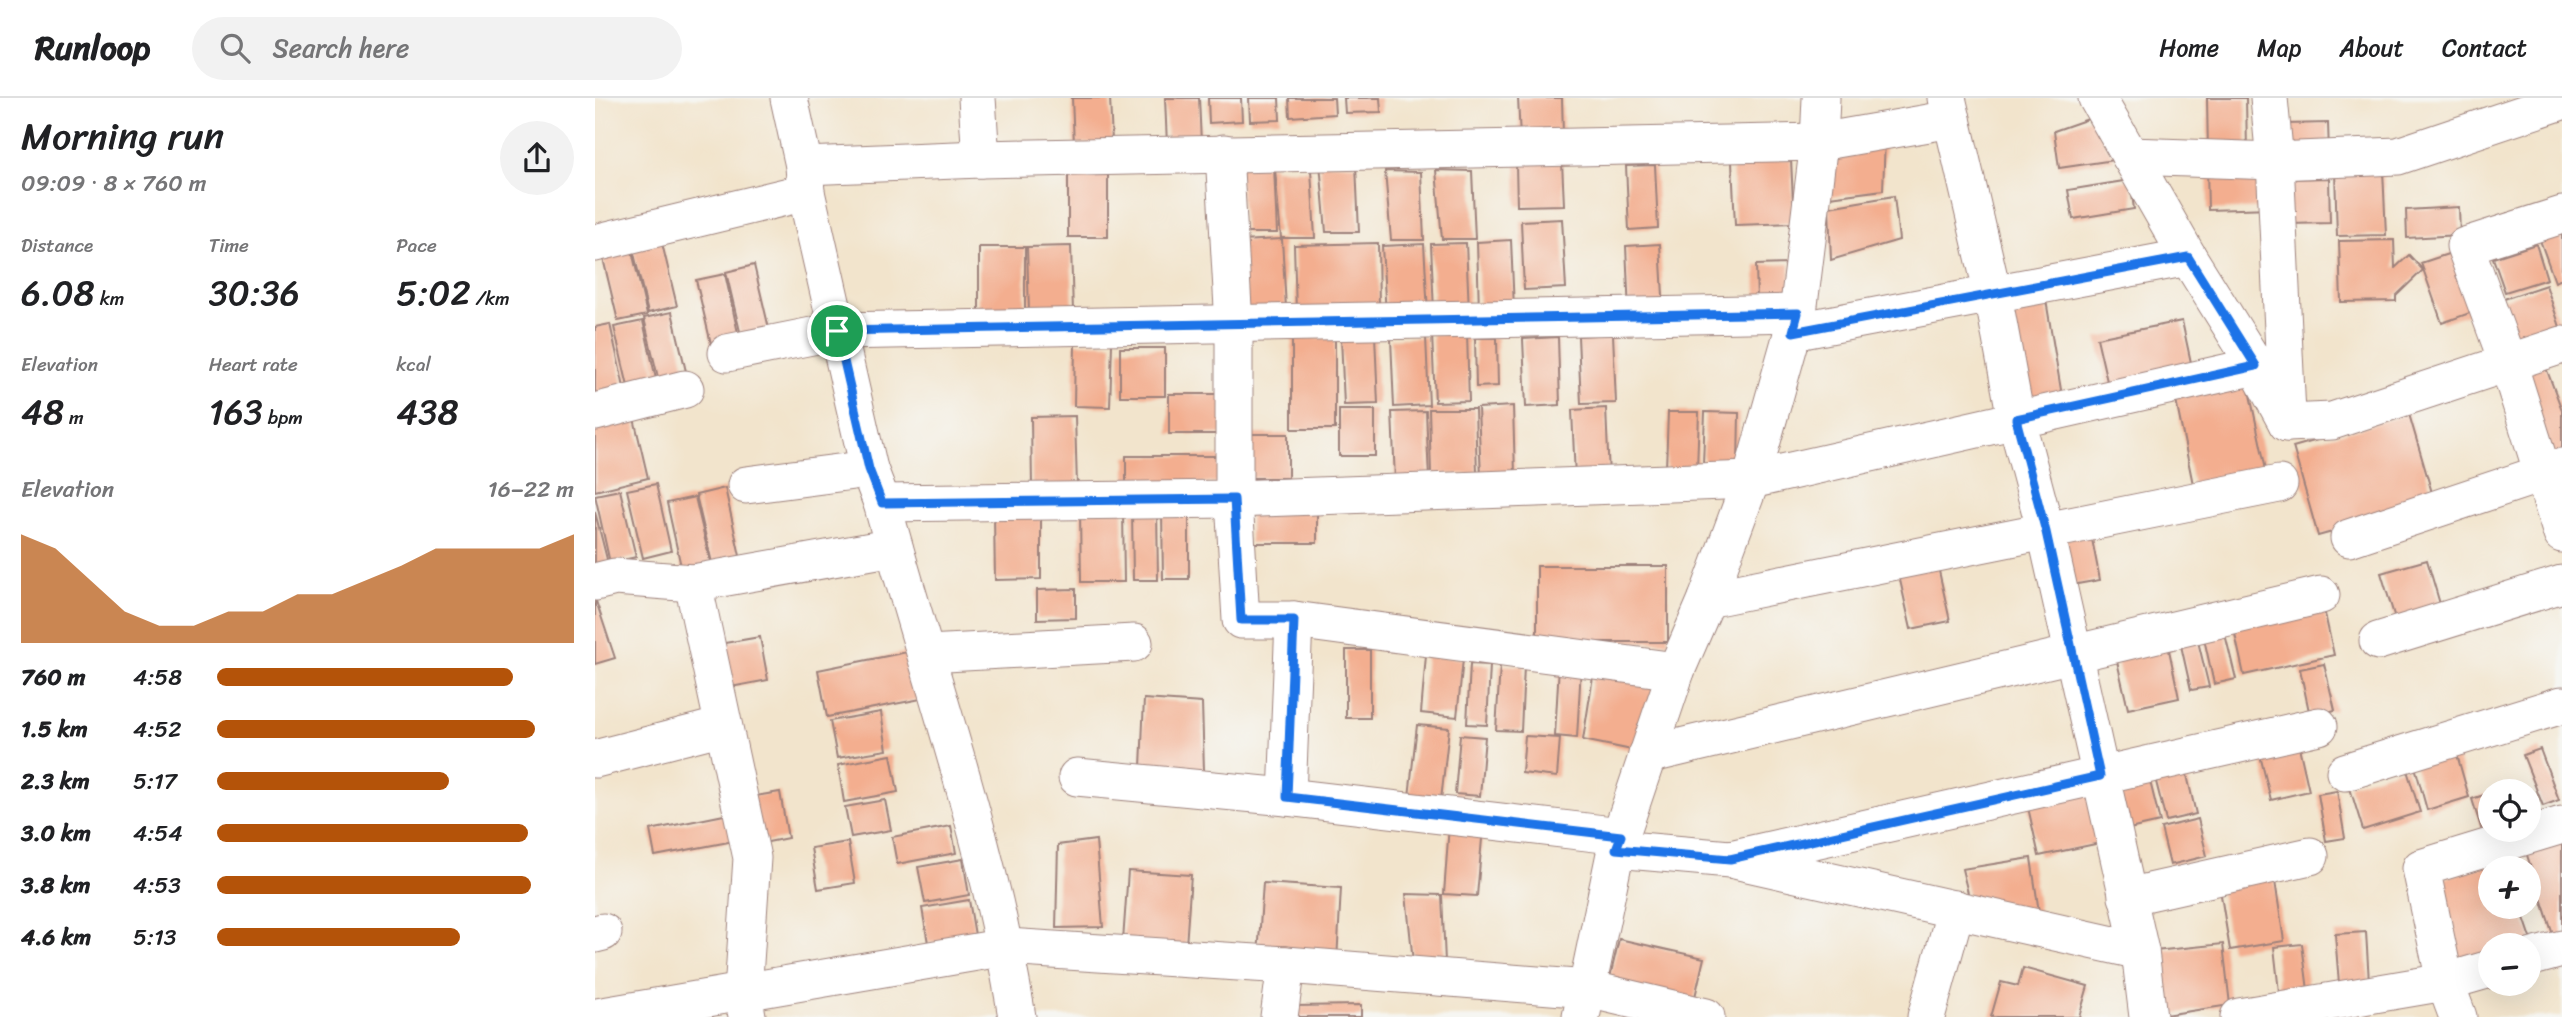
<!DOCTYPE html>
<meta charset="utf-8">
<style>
body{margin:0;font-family:Sriracha,sans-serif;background:#f2f2f2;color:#202124;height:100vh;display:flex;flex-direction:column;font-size:26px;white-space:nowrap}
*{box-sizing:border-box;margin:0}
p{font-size:23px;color:#757577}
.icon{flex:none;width:38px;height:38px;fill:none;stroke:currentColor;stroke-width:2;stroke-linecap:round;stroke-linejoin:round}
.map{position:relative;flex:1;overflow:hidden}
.details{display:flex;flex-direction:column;background:#fff;width:595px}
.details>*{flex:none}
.tools{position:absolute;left:1883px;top:681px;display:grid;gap:14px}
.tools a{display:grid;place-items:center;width:63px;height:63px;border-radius:50%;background:#fff;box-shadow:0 7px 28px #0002;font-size:35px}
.pin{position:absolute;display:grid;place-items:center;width:60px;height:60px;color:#fff;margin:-30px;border:4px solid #fff;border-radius:50%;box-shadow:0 2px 7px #0007}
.round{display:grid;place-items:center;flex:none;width:74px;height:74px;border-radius:37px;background:#f2f2f2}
.summary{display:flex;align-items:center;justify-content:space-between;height:119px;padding:0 21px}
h1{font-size:38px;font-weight:600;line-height:52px}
.figures{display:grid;grid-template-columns:repeat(3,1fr);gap:10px;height:119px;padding:7px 21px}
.figures div{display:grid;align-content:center}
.figures b{font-size:35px;font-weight:600}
.figures small{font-size:19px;font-weight:400}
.figures p{font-size:19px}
.chart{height:196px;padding:14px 21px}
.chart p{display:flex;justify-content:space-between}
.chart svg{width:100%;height:126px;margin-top:7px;fill:#b45309;opacity:.7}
ul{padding:0 21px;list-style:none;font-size:23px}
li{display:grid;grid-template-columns:112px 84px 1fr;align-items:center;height:52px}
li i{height:18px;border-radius:9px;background:#b45309}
header{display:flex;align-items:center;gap:42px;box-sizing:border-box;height:98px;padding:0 35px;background:#fff;border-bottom:2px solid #e0e0e0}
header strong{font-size:33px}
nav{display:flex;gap:38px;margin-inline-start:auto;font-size:24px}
.search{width:490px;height:63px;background:#f2f2f2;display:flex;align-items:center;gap:18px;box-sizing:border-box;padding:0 24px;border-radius:38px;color:#757577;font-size:26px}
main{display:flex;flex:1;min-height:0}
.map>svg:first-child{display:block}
.building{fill:#f3ae8f}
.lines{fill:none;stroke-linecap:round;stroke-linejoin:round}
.minor-casing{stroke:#9e827c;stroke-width:39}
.minor{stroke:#fff;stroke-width:37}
.route-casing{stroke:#fff;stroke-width:14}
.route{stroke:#1a73e8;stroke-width:9}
</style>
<header>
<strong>Runloop</strong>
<div class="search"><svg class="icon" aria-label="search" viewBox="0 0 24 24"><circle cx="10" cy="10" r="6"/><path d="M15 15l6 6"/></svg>Search here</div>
<nav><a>Home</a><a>Map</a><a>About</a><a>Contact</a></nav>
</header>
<main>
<section class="details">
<div class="summary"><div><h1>Morning run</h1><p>09:09 · 8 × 760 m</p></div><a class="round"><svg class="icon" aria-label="share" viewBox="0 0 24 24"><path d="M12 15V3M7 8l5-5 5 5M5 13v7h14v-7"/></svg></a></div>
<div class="figures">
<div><p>Distance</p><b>6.08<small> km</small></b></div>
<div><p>Time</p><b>30:36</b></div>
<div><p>Pace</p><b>5:02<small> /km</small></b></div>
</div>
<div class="figures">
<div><p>Elevation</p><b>48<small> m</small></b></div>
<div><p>Heart rate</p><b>163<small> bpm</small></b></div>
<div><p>kcal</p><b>438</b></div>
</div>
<div class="chart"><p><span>Elevation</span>16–22 m</p>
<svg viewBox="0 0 160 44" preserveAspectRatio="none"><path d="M0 44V6L10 11L20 22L30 33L40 38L50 38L60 33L70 33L80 27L90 27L100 22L110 17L120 11L130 11L140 11L150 11L160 6V44z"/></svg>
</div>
<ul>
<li><b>760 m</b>4:58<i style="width:83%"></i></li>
<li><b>1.5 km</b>4:52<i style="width:89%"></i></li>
<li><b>2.3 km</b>5:17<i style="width:65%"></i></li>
<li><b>3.0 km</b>4:54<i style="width:87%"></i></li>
<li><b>3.8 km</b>4:53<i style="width:88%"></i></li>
<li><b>4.6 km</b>5:13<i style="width:68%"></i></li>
</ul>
</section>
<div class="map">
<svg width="1967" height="919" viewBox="0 0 1967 919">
<rect width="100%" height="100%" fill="#f6f6f2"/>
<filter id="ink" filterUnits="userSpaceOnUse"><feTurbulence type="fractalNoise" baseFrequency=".0143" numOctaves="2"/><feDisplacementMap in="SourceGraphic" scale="14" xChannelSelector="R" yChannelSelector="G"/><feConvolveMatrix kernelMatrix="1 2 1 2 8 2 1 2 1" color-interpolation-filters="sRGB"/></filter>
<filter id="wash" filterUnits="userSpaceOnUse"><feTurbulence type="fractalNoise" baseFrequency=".00686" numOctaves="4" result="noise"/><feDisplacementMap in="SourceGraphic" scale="28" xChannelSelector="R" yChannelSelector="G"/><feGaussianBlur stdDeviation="1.57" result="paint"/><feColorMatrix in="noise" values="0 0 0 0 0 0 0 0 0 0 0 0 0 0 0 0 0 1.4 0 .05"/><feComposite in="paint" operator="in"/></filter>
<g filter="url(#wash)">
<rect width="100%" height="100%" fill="#f2e4cc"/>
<g id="blocks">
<g class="building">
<path d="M477,0H515L517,44L479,46Z"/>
<path d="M570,0H604L606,45L572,47Z"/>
<path d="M613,0H646L647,23L614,25Z"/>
<path d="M654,0H684L685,22L655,23Z"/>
<path d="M694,0H739L740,16L695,19Z"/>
<path d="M749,0H785L786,14L750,15Z"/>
<path d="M923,0H967L968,38L925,40Z"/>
<path d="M1612,0H1651L1652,54L1613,55Z"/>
<path d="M1496,20L1519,62L1464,70L1459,33Z"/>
<path d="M1733,25L1734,55L1691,56L1690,26Z"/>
<path d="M1290,40L1288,92L1234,99L1239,44Z"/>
<path d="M1196,61L1199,125L1140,127L1137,64Z"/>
<path d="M967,64L969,107L922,108L921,66Z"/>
<path d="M725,65L761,67L764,134H731Z"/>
<path d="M643,67L679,68L682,135H650Z"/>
<path d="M1060,67L1063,130L1034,132L1031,68Z"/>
<path d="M1675,68L1676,110L1613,112L1612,69Z"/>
<path d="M680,71L716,72L720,140H686Z"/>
<rect x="473" y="72" width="40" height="67"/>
<path d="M841,72L877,73L880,141H847Z"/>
<path d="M1788,72L1791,137L1742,138L1740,73Z"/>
<path d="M790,73L826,74L829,142H796Z"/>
<path d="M1734,80L1735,125L1694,126L1692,81Z"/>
<path d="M1535,82L1539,111L1478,121L1473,92Z"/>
<path d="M1299,98L1304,142L1236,162L1234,109Z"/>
<path d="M1864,109L1865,137L1812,140L1811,112Z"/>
<path d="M967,121L971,190L929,192L926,123Z"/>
<path d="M1967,134V181L1960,184L1945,142Z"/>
<path d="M66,141L82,208L53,215L37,147Z"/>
<path d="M687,141L691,210L650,212L646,143Z"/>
<path d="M916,142L919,211L884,212L882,144Z"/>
<path d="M1799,142L1800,170L1814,157L1828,172L1801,198V203L1746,204L1744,143Z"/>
<path d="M783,145L784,211L701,214L699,147Z"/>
<path d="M871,145L874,213L839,214L836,146Z"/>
<path d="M829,146L833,215L791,218L787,148Z"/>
<path d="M1065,146L1069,215L1034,216L1031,148Z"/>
<path d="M1941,146L1952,181L1910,194L1898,160Z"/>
<path d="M476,148L478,214L434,215L432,149Z"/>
<path d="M36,149L52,217L23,223L7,156Z"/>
<rect x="384" y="149" width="46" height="72"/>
<path d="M1865,152L1886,211L1847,225L1826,165Z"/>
<path d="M1195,166L1196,200L1162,202L1161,167Z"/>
<path d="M159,167L175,235L147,242L131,174Z"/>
<path d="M130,176L145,244L117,250L101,182Z"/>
<path d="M1951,187L1967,235L1923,252L1906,202Z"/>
<path d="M1450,196L1467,298L1428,304L1411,203Z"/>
<path d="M77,214L93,282L65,288L49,220Z"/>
<path d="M48,223L63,290L35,297L19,229Z"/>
<path d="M1587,223L1598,274L1514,292L1502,240Z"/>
<path d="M15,226L30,294L2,301L0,292V229Z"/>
<path d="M872,235L874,303L840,304L837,236Z"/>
<path d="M1018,236L1021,305L986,306L983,238Z"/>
<path d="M780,237L783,306L749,307L746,239Z"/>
<path d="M831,239L834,307L799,309L796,241Z"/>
<path d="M963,239L965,307L931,309L928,241Z"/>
<rect x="697" y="240" width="43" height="91"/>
<path d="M880,240H902L903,288L881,289Z"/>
<path d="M480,245L517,246L515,309L479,308Z"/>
<rect x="525" y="250" width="45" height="48"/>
<path d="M1948,262L1967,312V358L1959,361L1925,270Z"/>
<path d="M1651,278L1674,386L1601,401L1579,293Z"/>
<rect x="574" y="296" width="54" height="40"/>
<path d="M918,308L920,377L886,378L883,310Z"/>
<path d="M1011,310L1014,379L980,380L977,312Z"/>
<path d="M834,311H880L882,376H836Z"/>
<rect x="744" y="312" width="36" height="46"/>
<path d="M831,313L834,381L800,382L797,314Z"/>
<path d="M1073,314H1104L1102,372L1071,371Z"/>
<path d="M1110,314L1144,315L1143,367L1108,366Z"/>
<path d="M38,316L53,380L0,393V325Z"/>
<path d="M1814,316L1840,405L1723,438L1698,349Z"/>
<path d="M480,318L482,389L437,390L436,319Z"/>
<rect x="648" y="336" width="45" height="44"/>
<rect x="531" y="358" width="99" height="27"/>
<path d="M61,386L76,453L48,460L32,392Z"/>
<path d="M130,390L145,458L117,465L101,397Z"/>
<path d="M25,392L41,459L15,465L0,397Z"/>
<path d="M100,399L116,467L87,473L72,405Z"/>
<path d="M537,411H562L563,482H538Z"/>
<path d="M528,412L529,484H486L485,413Z"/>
<path d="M567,412H594V481H568Z"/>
<rect x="655" y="412" width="67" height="33"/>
<path d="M0,414L15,473L0,476Z"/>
<path d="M399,415H446V481L400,482Z"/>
<path d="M1496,436L1505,482L1471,488L1463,442Z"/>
<path d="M1832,462L1848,516L1803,530L1786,475Z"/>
<path d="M1342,464L1355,523L1316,531L1303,473Z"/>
<rect x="942" y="468" width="131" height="76"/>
<path d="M481,491V520L442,521V492Z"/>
<path d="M0,500L20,560L0,566Z"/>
<path d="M1728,507L1739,557L1649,577L1638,527Z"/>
<path d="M1629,532L1641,581L1619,586L1608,536Z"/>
<path d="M165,539L173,582L125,591L118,547Z"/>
<path d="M1602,539L1614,589L1596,592L1585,543Z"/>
<path d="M1573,547L1584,600L1533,611L1521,559Z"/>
<rect x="751" y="552" width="24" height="68"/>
<path d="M317,553L326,601L232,619L223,572Z"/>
<path d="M831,557L868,561L862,619L826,615Z"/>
<path d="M875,566L895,567L892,627L872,626Z"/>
<path d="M1729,566L1740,612L1715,618L1705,571Z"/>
<path d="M905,567L929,568L926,633L901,632Z"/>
<path d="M964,567L986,569L982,640L960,638Z"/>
<path d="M999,572L1062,584L1037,652L988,642Z"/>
<path d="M549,601L607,605L609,673L546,669Z"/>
<path d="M286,614L292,652L242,660L235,623Z"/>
<path d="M822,627L854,630L846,702L814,699Z"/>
<path d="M865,637L890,639L885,698L860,696Z"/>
<path d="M930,638L965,640L962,679L927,675Z"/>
<path d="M1702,640L1714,693L1676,702L1663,649Z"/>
<path d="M1945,651L1964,702L1948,708L1928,657Z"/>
<path d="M1861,653L1874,699L1832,712L1819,665Z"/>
<path d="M296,657L303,694L249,704L243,667Z"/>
<path d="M1589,664L1601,716L1571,723L1558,672Z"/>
<path d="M1811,669L1825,714L1768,732L1754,687Z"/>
<path d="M1553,675L1565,724L1525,733L1513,685Z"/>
<path d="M1493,692L1505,745L1444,758L1432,705Z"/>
<path d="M1742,693L1750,740L1731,743L1723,696Z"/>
<path d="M185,694L193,740L163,746L155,699Z"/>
<path d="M1895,695V732L1891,746L1877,701Z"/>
<path d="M290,702L296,732L256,739L250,709Z"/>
<path d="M134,716L139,743L60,758L55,732Z"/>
<path d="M1603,721L1612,758L1575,767L1566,730Z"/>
<path d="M854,727L888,729L882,798L849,796Z"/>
<path d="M356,728L361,755L302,766L297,739Z"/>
<path d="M1967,736V844L1961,846L1929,748Z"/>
<path d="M501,742L508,829L461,830L463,747Z"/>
<path d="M253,744L260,785L223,791L216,750Z"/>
<path d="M1436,760L1445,821L1375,803L1367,771Z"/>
<path d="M368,761L374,797L330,805L323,769Z"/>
<path d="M1910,761L1913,770H1895V808H1925L1938,846L1895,847V859L1862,870L1834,785Z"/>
<path d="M533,773L596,777L591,848L528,843Z"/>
<path d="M1679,776L1689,843L1635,852L1624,785Z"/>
<path d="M668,785L746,790L742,863L663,858Z"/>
<path d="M811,796L847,797L850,864H818Z"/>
<path d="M374,802L380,837L333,845L327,810Z"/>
<path d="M1771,834L1774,884L1744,886L1740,836Z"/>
<path d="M1024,841L1109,860L1097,912L1012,892Z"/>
<path d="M1628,846L1635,907L1563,918L1550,854Z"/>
<path d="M1707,846L1714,900L1685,903L1679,849Z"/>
<path d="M1428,870L1493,888L1484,919H1396L1406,884L1423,888Z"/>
<path d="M766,907V919H699V908Z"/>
</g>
</g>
</g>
<g filter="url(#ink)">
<use href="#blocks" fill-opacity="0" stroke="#9e827c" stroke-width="2"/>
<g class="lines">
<g class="minor-casing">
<g id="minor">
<path d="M194,0L209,68L211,94L274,371L287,405C333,576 394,743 422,919"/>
<path d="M382,0L386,61"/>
<path d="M1352,0L1398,197L1421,321L1451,434L1545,853L1553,919"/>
<path d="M1502,0L1593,159L1661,268L1692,325"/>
<path d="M1674,0L1680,63L1692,317"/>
<path d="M629,55L639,227V401L646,522H699L1081,573"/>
<path d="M1535,58L1680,63L1803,58L1967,3"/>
<path d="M209,68L386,61L1224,44L1357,21"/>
<path d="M1967,117L1870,148L1913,265L1967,436"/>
<path d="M0,145L211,94"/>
<path d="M1197,234L1593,159"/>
<path d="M132,255L242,233L1203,215"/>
<path d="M0,314L90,291"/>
<path d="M1692,325L1737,323L1967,247"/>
<path d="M151,387L274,371"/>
<path d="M287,405L639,401L1156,382L1661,268"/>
<path d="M1754,440L1967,369"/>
<path d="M0,484L20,479L98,485L299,449"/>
<path d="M98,485L157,760L148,894L152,918"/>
<path d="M1112,501L1684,386"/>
<path d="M1783,543L1967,486"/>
<path d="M332,556L539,545"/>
<path d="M1052,657L1726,497"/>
<path d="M0,661L128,628"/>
<path d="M1750,674L1967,607"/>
<path d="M482,679L692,699L1026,738"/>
<path d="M692,699L699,522"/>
<path d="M1021,751L1135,761L1545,853"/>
<path d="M1135,761L1724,628"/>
<path d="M1532,799L1715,758"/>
<path d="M0,836L8,834"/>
<path d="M1934,860L1967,851"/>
<path d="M2,919L411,849L691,867L993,891L1111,919"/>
<path d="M684,919L691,867"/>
<path d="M986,919L1021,751L1081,573L1112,501L1156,382L1203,215L1224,44L1226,0"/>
<path d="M1331,919L1361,811"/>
<path d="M1644,919L1850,884L1895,871"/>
<path d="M1863,919L1850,884L1826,770L1967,727"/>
</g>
</g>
<use href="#minor" class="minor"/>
</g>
</g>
<g class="lines" filter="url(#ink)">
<g class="route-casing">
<path id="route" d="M1593,159L1661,268L1421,321L1451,434L1505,678L1135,761L1021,751L1026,738L692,699L699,522H646L639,401L287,405L274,371L242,233L1203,215L1198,234Z"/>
</g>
<use href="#route" class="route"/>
</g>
</svg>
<div class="tools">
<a><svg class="icon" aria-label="locate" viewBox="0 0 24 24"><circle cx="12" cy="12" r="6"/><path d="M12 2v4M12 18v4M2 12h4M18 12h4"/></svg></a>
<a>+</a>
<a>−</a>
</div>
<div class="pin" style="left:242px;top:233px;background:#1e9e55"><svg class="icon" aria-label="arrive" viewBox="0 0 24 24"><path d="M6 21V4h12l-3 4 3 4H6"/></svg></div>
</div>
</main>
